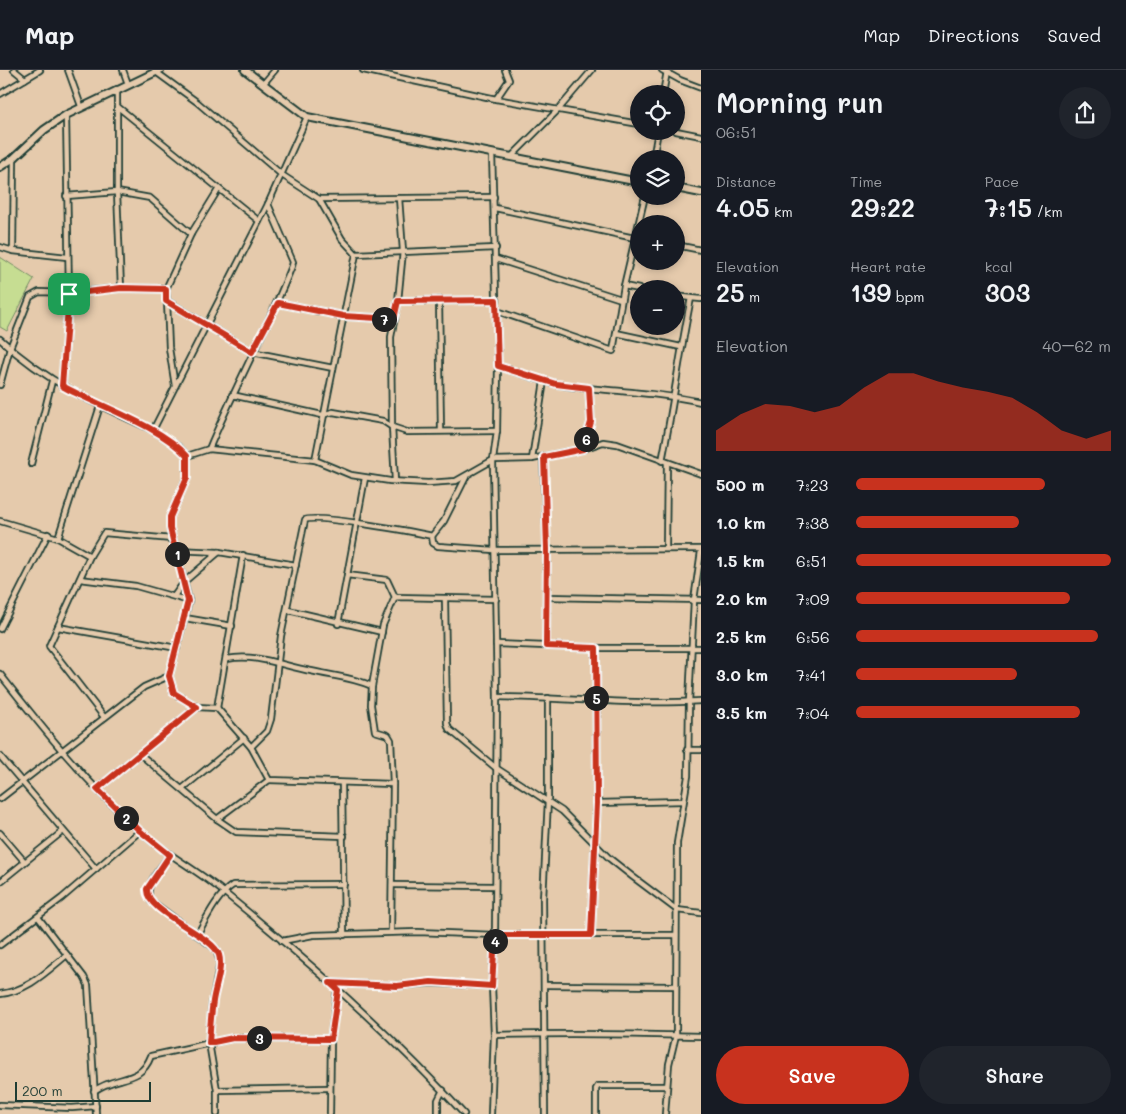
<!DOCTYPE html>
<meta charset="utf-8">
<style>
body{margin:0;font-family:Mali,sans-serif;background:#20242c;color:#f1f3f6;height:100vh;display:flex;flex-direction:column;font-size:19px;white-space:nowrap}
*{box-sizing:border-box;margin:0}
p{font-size:16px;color:#9ea1a6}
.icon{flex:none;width:28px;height:28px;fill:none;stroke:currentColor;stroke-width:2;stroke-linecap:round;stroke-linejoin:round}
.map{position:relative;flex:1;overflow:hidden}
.side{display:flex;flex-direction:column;background:#171b24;width:425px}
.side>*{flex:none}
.controls{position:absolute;left:630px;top:15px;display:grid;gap:10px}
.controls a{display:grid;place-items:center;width:55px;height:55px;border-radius:50%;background:#171b24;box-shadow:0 2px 8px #0003;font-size:25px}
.scale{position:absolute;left:15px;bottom:12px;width:136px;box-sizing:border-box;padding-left:5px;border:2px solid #1f3d34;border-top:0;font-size:14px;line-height:18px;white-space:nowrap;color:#1f3d34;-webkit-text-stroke:4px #e5caac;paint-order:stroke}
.pin{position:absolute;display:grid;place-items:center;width:42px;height:42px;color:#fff;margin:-21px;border-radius:10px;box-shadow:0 2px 8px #0006}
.km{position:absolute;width:25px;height:25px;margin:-12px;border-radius:50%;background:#222;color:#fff;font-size:14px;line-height:25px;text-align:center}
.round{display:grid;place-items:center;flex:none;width:52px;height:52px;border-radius:26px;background:#20242c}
.headline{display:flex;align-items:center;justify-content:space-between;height:85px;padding:0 15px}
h1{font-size:28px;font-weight:600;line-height:38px}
.stats{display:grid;grid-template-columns:repeat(3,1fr);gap:8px;height:85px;padding:5px 15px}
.stats div{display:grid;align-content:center}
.stats b{font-size:25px;font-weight:600}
.stats small{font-size:14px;font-weight:400}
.stats p{font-size:14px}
.chart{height:140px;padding:10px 15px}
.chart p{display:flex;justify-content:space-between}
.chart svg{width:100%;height:90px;margin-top:5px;fill:#c8321e;opacity:.7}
.button{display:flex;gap:10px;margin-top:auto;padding:10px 15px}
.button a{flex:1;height:58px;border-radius:30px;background:#c8321e;color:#fff;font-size:20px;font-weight:600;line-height:58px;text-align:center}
.button a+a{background:#20242c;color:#f1f3f6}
ul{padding:0 15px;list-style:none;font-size:16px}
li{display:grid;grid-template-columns:80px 60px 1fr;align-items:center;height:38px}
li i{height:12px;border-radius:6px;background:#c8321e}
header{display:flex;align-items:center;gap:30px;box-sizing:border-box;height:70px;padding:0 25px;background:#171b24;border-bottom:1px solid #363941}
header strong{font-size:24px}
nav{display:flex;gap:28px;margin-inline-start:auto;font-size:18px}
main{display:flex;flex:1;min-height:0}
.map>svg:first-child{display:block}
.green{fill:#c6dd92;stroke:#728d63}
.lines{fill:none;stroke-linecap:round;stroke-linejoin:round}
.street-casing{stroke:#1f3d34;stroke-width:8}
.secondary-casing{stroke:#1f3d34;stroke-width:10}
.street{stroke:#e5caac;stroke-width:4.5}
.secondary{stroke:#e5caac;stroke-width:6}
.route-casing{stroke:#fff;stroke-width:10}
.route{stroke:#c8321e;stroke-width:6}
</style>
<header>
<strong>Map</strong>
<nav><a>Map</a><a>Directions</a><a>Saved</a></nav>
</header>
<main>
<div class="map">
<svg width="701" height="1044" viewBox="0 0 701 1044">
<rect width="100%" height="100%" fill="#e5caac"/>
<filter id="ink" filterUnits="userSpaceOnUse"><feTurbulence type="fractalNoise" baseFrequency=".02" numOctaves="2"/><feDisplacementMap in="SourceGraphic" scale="10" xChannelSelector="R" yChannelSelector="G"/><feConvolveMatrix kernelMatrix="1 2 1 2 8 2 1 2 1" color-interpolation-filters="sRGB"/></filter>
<g filter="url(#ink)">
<path class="green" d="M0,187L34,209L7,261L0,257Z"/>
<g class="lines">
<g class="street-casing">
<g id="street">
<path d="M14,0L25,9"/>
<path d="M68,0L81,36"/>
<path d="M123,0L128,14"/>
<path d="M363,0L496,29L639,54"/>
<path d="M662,0L680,10L701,18"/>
<path d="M156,2L197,32L282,105L319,129L494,127"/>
<path d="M264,13L275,0"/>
<path d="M117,19V122L121,218"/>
<path d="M0,24L40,0"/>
<path d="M663,24L667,1"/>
<path d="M496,29L509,10L505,0"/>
<path d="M118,37L259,151"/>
<path d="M676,61L701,66"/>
<path d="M511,87L558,40L592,0"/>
<path d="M653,89L658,61"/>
<path d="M218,120L191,164L166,219L167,231L252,282L333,298"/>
<path d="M66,126L117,122L150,128L191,164"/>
<path d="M399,128L403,181L398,231L391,267L392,357L407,362L497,361"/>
<path d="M319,129L342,169L356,184L496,178"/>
<path d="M495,138L639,169"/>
<path d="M676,175L701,180"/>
<path d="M0,177L13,181L67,187"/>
<path d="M13,181L14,88"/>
<path d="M496,189L621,229"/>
<path d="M624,216L639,219"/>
<path d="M691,228L701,229"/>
<path d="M439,230L441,361"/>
<path d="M167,231L169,278L175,316"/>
<path d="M398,231L497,230"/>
<path d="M278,233L343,246L395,249"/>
<path d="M497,241L613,281L624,216L645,126"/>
<path d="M616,263L681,277"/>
<path d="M0,269C46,312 97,335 153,360"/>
<path d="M498,296C524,304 549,315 576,317C618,321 659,323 701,332"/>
<path d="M0,315L10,278L30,227L39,222L69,223L121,218L166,219"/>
<path d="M62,316L69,223L66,45"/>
<path d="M232,325L322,345L333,342L383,351L392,357L395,411"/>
<path d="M209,379C235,317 267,259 292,196L293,192L268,134"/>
<path d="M583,379L591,352L589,318"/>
<path d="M187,386L209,379L315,390L351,405L390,411L428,413L456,411L493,390L532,389L583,379L603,372L617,374L701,404"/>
<path d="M543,387L547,479L546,576"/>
<path d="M532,389L544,311"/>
<path d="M315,390L356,184"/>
<path d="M662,391C673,337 680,282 691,228L676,226"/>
<path d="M31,394L52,311"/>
<path d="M0,451L58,468L90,486"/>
<path d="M432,466L433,473L438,476L494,480L701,479"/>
<path d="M58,468L100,336"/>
<path d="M666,478L667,393"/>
<path d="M176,480L219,482L296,495"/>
<path d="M347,505L387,510L395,527"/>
<path d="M80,509L136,516L189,531"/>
<path d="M174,526L184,512L219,482"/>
<path d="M547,527L701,530"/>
<path d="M445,529L447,653L449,659L496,698L562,741L609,788L633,807L677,840L701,843"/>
<path d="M288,540L382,562"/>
<path d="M185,548L232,556"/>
<path d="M338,554L365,408"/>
<path d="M58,557L177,578"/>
<path d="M0,559L48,464"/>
<path d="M496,574L596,578H701"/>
<path d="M227,589C257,583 282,596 311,601C332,606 352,607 372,616"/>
<path d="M0,604C43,659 88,715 141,762C167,785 199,801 226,824C310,892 392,965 464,1044"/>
<path d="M497,627C565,628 633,635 701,631"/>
<path d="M197,637L174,623L169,606L189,531L170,458V447L187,408V386L179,377L153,360L268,134L307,47"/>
<path d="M217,638L243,485"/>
<path d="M104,647L49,576L90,486L104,463L172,469"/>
<path d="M251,677L267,661L271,649L281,566L305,450C315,444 415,462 432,466L444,451L466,407"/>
<path d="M687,680H701"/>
<path d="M141,685L217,749L236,762L344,766"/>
<path d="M0,686L96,799"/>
<path d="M342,714L344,865"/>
<path d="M97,719L197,637L217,638L251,677L269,710L393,714"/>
<path d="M182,719L244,668"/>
<path d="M0,729L144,617L169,606"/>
<path d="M597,733L683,731"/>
<path d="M217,749L269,710"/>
<path d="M0,763L24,791"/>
<path d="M170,785C161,798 142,816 151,831L197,865"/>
<path d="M0,812L62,762"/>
<path d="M392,815L494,816"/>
<path d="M38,847L84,907L88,915L96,1044"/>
<path d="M391,862L393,714L391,670L388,665L375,661L371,635L372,616L383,555L395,527L496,529"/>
<path d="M591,865L597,733L596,578"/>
<path d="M282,871L313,865L418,862L495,865H676"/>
<path d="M0,875L62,828L140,761"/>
<path d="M330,913L397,916L431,913L492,916"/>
<path d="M545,915L675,916"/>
<path d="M0,924C28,921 46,902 67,885"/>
<path d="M494,965C563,963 632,964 701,966"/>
<path d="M217,1020L329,1018"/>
<path d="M94,1021C117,1004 140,1015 151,986L233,968L331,969"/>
<path d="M0,1035L72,1038L96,1036"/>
<path d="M217,1044V1020L209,973L212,934L220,892L216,879L197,865C206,849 218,824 233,815L344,814"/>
<path d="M330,1044L331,969L337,920"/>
<path d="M438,1044V1030L443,1020"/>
<path d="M491,1044L494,965L492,916L495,865L497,627L493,390L497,361L498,296L492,83"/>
<path d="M545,1044L543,829L548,730V628"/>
<path d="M596,1044V1019L598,1016H667"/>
<path d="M665,1044L669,994L676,965L677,773L688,706L689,632L694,530L701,481"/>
</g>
</g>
<g class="secondary-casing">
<g id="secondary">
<path d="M245,0L307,47L639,112"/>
<path d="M0,97L14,88L44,60L66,45L160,0"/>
<path d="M676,118L701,123"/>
</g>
</g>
<use href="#street" class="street"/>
<use href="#secondary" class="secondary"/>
</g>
</g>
<g class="lines" filter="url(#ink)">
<g class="route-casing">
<path id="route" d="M121,218L166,219V231L252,282L278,233L343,246L394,249L398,231L496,230L498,296L556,314L589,318L591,352L583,379L544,387L547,479L546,576L596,578L597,733L591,865H495L492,916L431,912L397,916L330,913L338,920L331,969L233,968L209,973C210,959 211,945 213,931C215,917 223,898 219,885C213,865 145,842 147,819L170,785L140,761L97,719L197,637L174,623L169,606L188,531L170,458V447L187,408V386C160,356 99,336 62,316L69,224Z"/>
</g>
<use href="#route" class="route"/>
</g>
</svg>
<div class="controls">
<a><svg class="icon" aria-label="locate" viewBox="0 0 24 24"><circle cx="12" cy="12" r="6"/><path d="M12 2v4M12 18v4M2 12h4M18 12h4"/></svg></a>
<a><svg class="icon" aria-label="layers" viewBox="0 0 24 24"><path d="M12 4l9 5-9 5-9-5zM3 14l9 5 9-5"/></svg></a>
<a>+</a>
<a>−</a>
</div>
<div class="scale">200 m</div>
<div class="pin" style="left:69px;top:224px;background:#1e9e55"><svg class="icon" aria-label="arrive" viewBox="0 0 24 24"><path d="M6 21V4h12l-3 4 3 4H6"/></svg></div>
<b class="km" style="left:177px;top:484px">1</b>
<b class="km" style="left:126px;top:748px">2</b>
<b class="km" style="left:259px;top:968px">3</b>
<b class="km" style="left:495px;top:871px">4</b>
<b class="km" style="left:596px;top:628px">5</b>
<b class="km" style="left:586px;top:369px">6</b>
<b class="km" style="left:384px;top:249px">7</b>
</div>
<section class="side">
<div class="headline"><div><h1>Morning run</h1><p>06:51</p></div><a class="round"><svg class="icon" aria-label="share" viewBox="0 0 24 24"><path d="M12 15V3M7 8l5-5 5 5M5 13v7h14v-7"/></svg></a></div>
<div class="stats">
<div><p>Distance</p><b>4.05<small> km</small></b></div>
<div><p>Time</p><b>29:22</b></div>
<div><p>Pace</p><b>7:15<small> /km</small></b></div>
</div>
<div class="stats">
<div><p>Elevation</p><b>25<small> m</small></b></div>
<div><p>Heart rate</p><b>139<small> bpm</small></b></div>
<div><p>kcal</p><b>303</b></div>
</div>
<div class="chart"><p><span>Elevation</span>40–62 m</p>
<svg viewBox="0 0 160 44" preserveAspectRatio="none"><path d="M0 44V34L10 26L20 21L30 22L40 25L50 22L60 13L70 6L80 6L90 10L100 13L110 15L120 18L130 25L140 34L150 38L160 34V44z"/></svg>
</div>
<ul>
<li><b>500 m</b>7:23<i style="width:74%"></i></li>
<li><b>1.0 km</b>7:38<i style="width:64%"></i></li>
<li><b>1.5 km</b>6:51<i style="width:100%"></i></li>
<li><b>2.0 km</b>7:09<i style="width:84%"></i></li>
<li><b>2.5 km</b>6:56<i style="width:95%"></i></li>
<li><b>3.0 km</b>7:41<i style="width:63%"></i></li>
<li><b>3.5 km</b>7:04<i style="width:88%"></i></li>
</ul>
<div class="button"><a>Save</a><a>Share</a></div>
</section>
</main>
